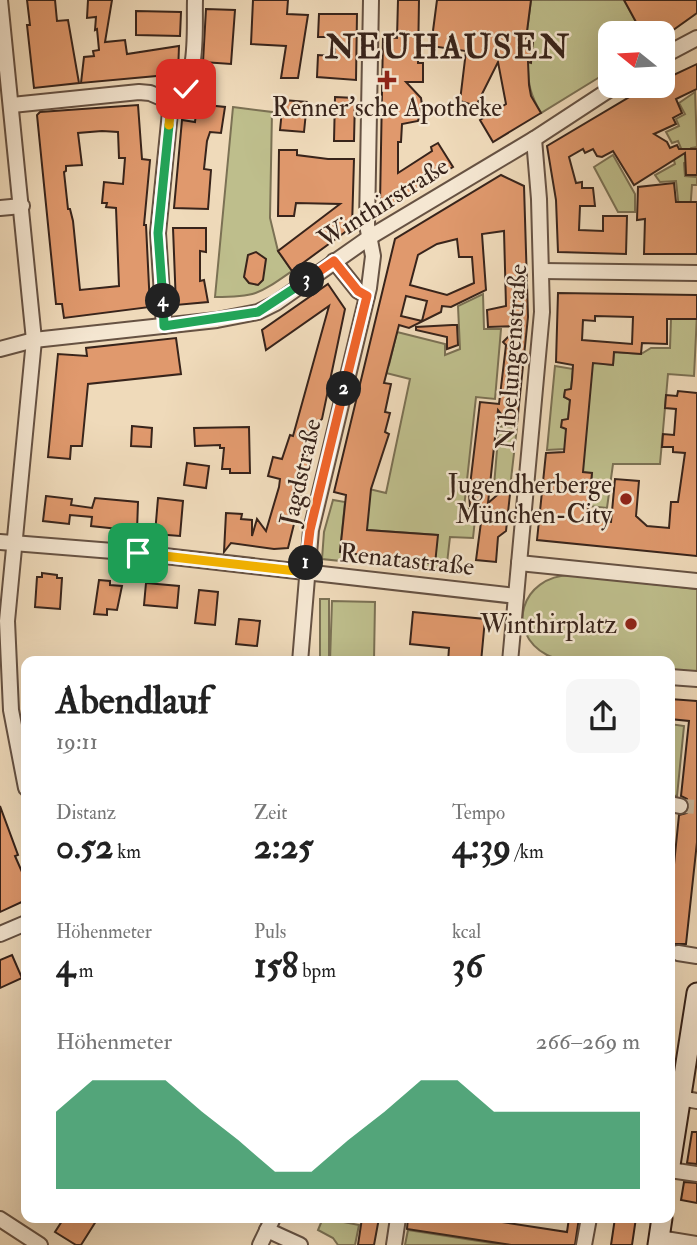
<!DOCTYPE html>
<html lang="de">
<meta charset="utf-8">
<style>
body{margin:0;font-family:"IM FELL Double Pica",serif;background:#f6f6f6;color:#222;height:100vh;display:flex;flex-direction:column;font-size:26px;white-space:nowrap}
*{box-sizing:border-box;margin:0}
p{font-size:23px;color:#767676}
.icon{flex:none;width:38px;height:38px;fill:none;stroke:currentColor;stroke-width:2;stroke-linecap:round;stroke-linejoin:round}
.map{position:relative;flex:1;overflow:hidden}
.sheet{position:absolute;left:21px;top:656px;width:654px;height:567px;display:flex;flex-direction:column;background:#fff;border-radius:14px;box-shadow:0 7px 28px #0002}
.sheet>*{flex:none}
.needle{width:46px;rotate:288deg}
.tools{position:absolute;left:598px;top:21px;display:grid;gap:14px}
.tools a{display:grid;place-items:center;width:77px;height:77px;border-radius:14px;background:#fff;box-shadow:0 7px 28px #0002;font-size:35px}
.pin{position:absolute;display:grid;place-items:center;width:60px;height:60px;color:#fff;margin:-30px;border-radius:14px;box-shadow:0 4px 10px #0006}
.km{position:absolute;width:35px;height:35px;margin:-18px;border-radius:50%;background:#222;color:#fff;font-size:19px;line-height:35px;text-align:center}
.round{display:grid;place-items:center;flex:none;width:74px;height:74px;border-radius:14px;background:#f6f6f6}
.head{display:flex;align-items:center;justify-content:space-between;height:119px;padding:0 35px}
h1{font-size:38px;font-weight:800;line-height:52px}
.stats{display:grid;grid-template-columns:repeat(3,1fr);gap:10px;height:119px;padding:7px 35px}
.stats div{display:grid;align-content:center}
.stats b{font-size:35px;font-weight:800}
.stats small{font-size:19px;font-weight:400}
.stats p{font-size:19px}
.chart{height:196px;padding:14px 35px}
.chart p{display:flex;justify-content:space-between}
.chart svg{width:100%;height:126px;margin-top:7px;fill:#0b8043;opacity:.7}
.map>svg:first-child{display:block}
.green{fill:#bebe8c;stroke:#7b7154;stroke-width:2}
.building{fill:#e0996d;stroke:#38241b;stroke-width:2;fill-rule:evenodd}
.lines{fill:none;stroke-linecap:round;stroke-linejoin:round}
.street-tunnel{stroke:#cab69a;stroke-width:14;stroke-dasharray:14 7;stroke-linecap:butt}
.street-casing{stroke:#665243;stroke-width:18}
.secondary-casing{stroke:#38241b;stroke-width:23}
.street{stroke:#f5e7d2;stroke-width:14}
.secondary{stroke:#f5e7d2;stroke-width:19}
.split-1-casing{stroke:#fff;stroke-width:14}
.split-2-casing{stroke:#fff;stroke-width:14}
.split-3-casing{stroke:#fff;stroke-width:14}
.split-4-casing{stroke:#fff;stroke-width:14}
.split-5-casing{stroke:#fff;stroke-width:14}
.split-6-casing{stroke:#fff;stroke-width:14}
.split-1{stroke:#f5b400;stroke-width:9}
.split-2{stroke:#f0652b;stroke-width:9}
.split-3{stroke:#f0652b;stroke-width:9}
.split-4{stroke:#22a559;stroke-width:9}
.split-5{stroke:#22a559;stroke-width:9}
.split-6{stroke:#f5b400;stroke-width:9}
.poi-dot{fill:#8f2418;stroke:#f5e7d2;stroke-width:2.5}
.labels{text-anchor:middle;stroke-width:5;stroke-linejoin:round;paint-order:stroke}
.poi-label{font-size:26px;fill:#38241b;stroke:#f5e7d2;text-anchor:end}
.street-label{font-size:26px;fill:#38241b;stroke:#f5e7d2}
.district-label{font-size:33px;font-weight:bold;letter-spacing:2px;fill:#38241b;stroke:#f5e7d2}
</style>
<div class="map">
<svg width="697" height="1245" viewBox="0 0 697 1245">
<rect width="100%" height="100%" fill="#efdaba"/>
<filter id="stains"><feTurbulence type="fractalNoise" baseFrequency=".00286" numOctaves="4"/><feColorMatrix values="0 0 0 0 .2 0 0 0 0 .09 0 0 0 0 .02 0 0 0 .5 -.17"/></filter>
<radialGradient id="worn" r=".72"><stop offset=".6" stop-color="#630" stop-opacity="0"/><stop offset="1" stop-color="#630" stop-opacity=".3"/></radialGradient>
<g class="green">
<path d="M531,0H624L642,33H611V70L541,113C531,96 527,83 528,62H531L533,41L526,39Z"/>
<path d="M695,92L697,147L691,148L689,162L684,163L685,176L697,177V185H692L690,213L680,218L676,181L660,182L655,175L675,164L673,157L683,153L678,141L672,143L666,132L679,126L676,119L685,114L679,103Z"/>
<path d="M233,107L272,112L270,218L278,251L292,271C259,294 256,297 215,297Z"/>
<path d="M613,155L635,194V212H618L594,167Z"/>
<path d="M483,294L484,329H501L495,399L476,397L464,508L476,510L473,538L450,537L446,572L322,559L324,532L333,500L345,502L340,552L435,563L437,535L367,530L361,487L386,493L410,379L382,372L389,365L397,332L445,344V355L460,349L458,306Z"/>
<path d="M683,314H697L694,376L668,374L660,464H613L607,508L589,506L592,474L581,472L593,357L603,356L606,364L613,365L614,352L641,354L651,348H670L671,319H683Z"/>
<path d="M555,366L573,369L571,389L565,391L564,397L570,400L565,449L547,450Z"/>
<path d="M499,426L517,427L510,488L494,486Z"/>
<path d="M571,575L697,589V674L670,671V662C640,662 572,668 547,655C505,633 520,576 571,575Z"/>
<rect x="320" y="599" width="9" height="62"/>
<path d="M332,601L375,602L374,661H330Z"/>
<path d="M670,724L684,726L677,796L670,795Z"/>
<path d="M323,1218L359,1225L355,1245H338L333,1238L318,1230Z"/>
<path d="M408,1230L504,1245H405Z"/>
</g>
<g class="building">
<path d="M27,0H55L57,21L68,20L79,83L34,88L27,25H30Z"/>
<path d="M88,0H112L105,42L125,40L127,54L179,46L178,74L81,83L84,57L94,56L93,51L99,50L97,29L95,30L96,17L87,18Z"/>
<path d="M253,0H288L287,14L308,15L298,78H281L286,46L251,44Z"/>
<path d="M398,0H419L418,63H423V82H406L421,98L422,105L418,121L402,124L401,142H398V173L432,151L431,147L438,143L453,167L386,208L380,204L383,37L397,38Z"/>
<path d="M437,0H531L526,39L533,41L531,63L528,62L529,85L531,96L541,113L493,142L480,120L506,104L498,62L476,106L460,101L466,51L431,46Z"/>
<path d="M624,0H697V13L669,33H642Z"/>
<path d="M206,9L235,10L231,64L203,62Z"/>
<path d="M136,11L181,12L180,36L136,35Z"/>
<path d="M319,14H357L356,80L317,77L318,55L335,56V37H318Z"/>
<path d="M697,64V89L676,99L682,113L673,118L676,124L654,134L667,142L670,148L677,145L679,149H697V175H686L685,153L634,185L613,151L602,157L597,156L593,149L585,153L583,149L569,157L576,183L582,182V188H593L595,206H580L579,230L603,231V216H627L626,254L558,252L556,200L547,146L638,92L652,86H663V80Z"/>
<path d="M335,97L355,98L354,141H334Z"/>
<path d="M283,100L307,102L304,132L280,130Z"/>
<path d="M197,104L225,107L221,133L210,132L207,141L204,169L211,170L208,209L174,208L182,120L195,122Z"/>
<path d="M138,105L142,159L150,160L144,225H146L150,307L64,318L62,304H56L37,115L40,112ZM102,131L118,132L119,158H125L123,184L104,182L102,203H107L106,207L116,208L119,286L80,290L73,221L70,209H68L64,172L66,171V166L82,165L78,133Z"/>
<path d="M279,150H297V155L328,159H354L352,227L292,271L278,251L340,204L296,203L294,216H278Z"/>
<path d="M501,175L524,186L528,317L517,424H509L498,410L488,503L503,490L510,494L506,531L498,537L496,562L476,560L483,507L470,506L469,494L480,402L499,404L506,345L503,342L519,326L488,327L487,310L506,306L504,231L482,234L486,290L451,307L442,306L441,312L409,328L399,325L384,383L391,384L385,412L390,413L385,432L389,434L371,489L367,530L438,535L435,564L340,552L346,495L334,492L395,239ZM457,239L459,257H472L474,283L447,295L410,285L418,255L437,244ZM406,296L427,301L422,321L401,316Z"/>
<path d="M674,183L676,202H697V254H644L645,219L637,220L638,187Z"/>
<path d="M173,228H206V252L200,251V281L204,280L208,302L176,305Z"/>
<path d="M256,252L266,259L263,280L258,285L249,283L244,277L248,255Z"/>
<path d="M328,284L345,309L322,419L314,425L306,459L310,460L288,548L274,549L231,543L224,552L226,513L242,514L241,519L252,520V536L257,519L266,531L279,487L280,479L268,476L273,457L282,459L290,435L293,436L329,306L266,350L262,330Z"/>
<path d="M558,293L697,295V319H667V344L642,343L641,354L614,352L613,365L593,363L583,472L592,473L587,520L611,522L615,479L639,481L636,516L647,526L669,528L671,502H678L685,453L673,452V447H662L663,434L674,435L676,409L665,408L666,395L677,396L678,391L697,393V556L537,540L546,453L564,452L566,429L561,427L562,420L568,419L570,400L564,397L565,390L571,389L572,380L573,365L556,362ZM595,316L633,317L632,344L582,340L583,320L595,321Z"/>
<path d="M452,325H457L458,345L447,349V337L416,330V327Z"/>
<path d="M176,338L181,374L88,384L82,446H71L70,459L48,457L58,354L87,356L86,348Z"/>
<path d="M132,426L152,428L151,447L131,446Z"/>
<path d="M249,427L250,473H230V469H222L224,448H220V445L195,446L194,428Z"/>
<path d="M187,463L209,466L206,488L184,485Z"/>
<path d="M46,496L72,499L71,505L92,508L95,498L138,502L137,531L91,526L92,517L70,515L69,524L43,521Z"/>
<path d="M158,498L183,501L180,536L155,534Z"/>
<path d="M42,573L57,575V578H62L60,609L35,607L37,577H42Z"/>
<path d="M99,580L110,581V585L122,586L117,610L107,609V615L94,614Z"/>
<path d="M146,583L179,586L177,608L144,605Z"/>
<path d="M199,590L218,592L215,625L195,623Z"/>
<path d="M413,612L485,619L481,662H448L449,648L410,644Z"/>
<path d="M239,619L260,621L257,646L236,644Z"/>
<path d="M670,699L697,701V842L686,944H675L670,947V904L679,815L687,813L689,807L687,799L681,796L689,721L670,719Z"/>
<path d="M0,806L18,855L15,856L26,881V900L0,912Z"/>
<path d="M12,955L22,978L0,988V960Z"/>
<path d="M692,1132H697V1164L687,1163Z"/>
<path d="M684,1182L697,1183V1203L681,1200Z"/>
<path d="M64,1218H98L81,1245H76L55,1232Z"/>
<path d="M362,1218H379L374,1245H358Z"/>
<path d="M408,1218H476L567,1232L569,1218H579L575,1245H511L407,1229Z"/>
<path d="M615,1218H636L632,1245H611Z"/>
</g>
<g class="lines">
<path class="street-tunnel" d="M680,806L697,807"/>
<g class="street-casing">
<g id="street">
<path d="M0,0L34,340L7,621L11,710L26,788"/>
<path d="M663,56L697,38"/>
<path d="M171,102C200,85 194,31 195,0"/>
<path d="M12,105L139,92L150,93L171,102"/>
<path d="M0,208L22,206"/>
<path d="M334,261L358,291L367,296"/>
<path d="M543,271L697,273"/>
<path d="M164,326L158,233L171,102"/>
<path d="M0,349L34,340L217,320L258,312L276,303L370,237L534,139L615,86"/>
<path d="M0,542L138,553L516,596"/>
<path d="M519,563L697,581"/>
<path d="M300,662L311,530L369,288L373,256L367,225L371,0"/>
<path d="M510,662L542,312L539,199L534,139"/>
<path d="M670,677L697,679"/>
<path d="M670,804L680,806"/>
<path d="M0,934L26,923"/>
<path d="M678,953L697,956"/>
<path d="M680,1098L697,1101"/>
<path d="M670,1170L697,1174"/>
<path d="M0,1219L40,1245"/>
<path d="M267,1230L300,1245"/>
<path d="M659,1238L697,1244"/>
<path d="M260,1245L273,1218"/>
<path d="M394,1245L398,1218"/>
<path d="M584,1245L589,1218"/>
</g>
</g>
<g class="secondary-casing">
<g id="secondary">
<path d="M670,1165L697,993"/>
<path d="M658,1245L662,1218"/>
</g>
</g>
<use href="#street" class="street"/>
<use href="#secondary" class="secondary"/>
</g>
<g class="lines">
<g class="split-1-casing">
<path id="split-1" d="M138,553L305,572L306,563"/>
</g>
<g class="split-2-casing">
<path id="split-2" d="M306,563L310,530L344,389"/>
</g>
<g class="split-3-casing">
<path id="split-3" d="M307,280L334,261L358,291L367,296L344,389"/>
</g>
<g class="split-4-casing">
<path id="split-4" d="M163,301L164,326L258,312L307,280"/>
</g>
<g class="split-5-casing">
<path id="split-5" d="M163,301L158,233L169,125"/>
</g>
<g class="split-6-casing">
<path id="split-6" d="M169,125L171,102L186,89"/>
</g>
<use href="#split-1" class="split-1"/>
<use href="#split-2" class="split-2"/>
<use href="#split-3" class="split-3"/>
<use href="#split-4" class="split-4"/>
<use href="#split-5" class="split-5"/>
<use href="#split-6" class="split-6"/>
</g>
<g class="poi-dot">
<path d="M383.5 69.5h7v7h7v7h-7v7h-7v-7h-7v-7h7z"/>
<circle cx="626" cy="499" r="7"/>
<circle cx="631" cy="624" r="7"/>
</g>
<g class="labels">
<g class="poi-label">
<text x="387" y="116" text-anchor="middle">Renner'sche Apotheke</text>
<text x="612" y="493">Jugendherberge<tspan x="612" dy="30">München-City</tspan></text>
<text x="617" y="633">Winthirplatz</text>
</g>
<g class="street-label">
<text transform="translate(383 202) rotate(-32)" y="9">Winthirstraße</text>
<text transform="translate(511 357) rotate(-86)" y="9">Nibelungenstraße</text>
<text transform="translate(300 472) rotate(-77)" y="9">Jagdstraße</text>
<text transform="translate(407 559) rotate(6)" y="9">Renatastraße</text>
</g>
<g class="district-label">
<text x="448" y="58">NEUHAUSEN</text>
</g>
</g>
<rect width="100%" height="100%" filter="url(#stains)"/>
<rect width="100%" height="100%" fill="url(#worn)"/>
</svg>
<div class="tools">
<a><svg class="needle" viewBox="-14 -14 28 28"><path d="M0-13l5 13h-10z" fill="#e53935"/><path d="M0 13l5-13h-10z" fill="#767676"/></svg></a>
</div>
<div class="pin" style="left:138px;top:553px;background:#1e9e55"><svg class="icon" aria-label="arrive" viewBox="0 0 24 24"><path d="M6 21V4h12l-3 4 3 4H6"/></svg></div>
<div class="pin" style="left:186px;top:89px;background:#d93025"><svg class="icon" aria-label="check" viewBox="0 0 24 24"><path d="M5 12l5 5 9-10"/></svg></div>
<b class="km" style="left:306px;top:563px">1</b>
<b class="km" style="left:344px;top:389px">2</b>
<b class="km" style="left:307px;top:280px">3</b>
<b class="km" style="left:163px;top:301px">4</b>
<section class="sheet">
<div class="head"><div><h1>Abendlauf</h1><p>19:11</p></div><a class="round"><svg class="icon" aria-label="share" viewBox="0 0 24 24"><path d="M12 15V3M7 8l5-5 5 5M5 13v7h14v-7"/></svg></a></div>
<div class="stats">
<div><p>Distanz</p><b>0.52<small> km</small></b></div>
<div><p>Zeit</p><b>2:25</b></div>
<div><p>Tempo</p><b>4:39<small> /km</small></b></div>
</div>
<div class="stats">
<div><p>Höhenmeter</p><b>4<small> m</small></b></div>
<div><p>Puls</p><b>158<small> bpm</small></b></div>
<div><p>kcal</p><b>36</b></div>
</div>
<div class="chart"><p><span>Höhenmeter</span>266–269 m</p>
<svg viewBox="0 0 160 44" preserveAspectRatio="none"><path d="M0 44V17L10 6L20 6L30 6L40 17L50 27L60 38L70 38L80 27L90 17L100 6L110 6L120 17L130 17L140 17L150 17L160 17V44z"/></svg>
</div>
</section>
</div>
